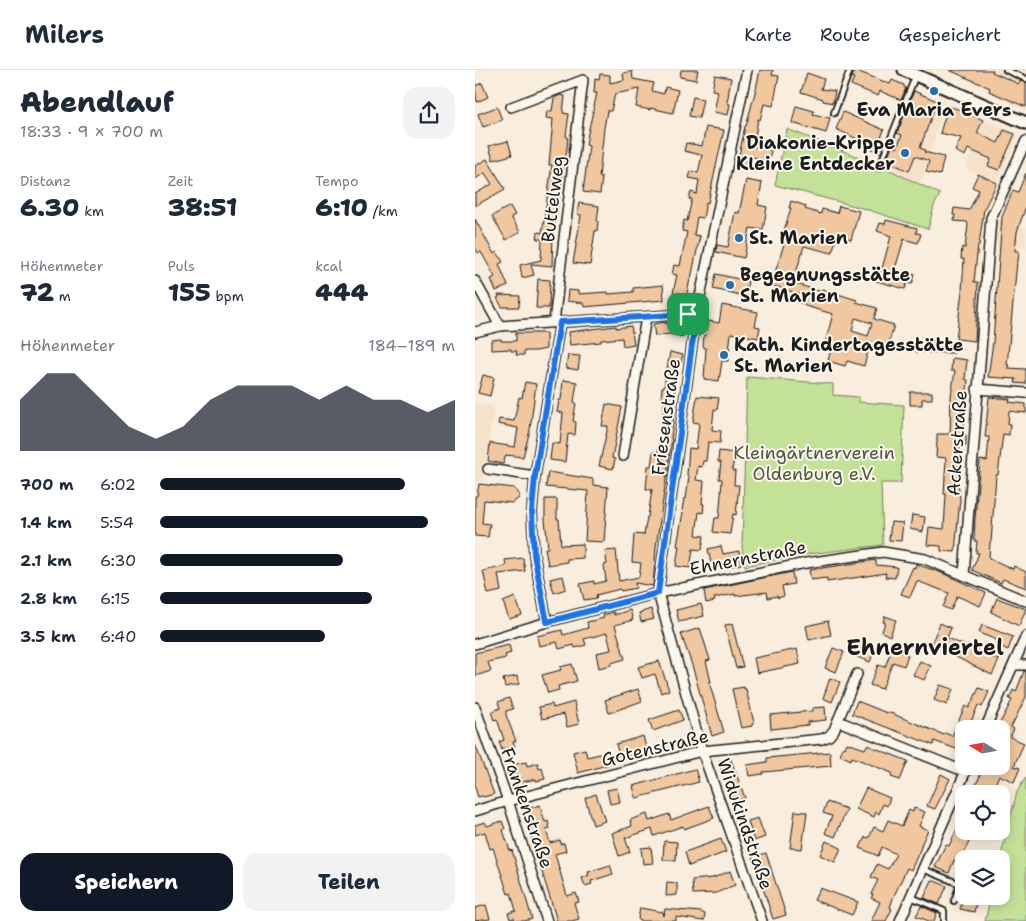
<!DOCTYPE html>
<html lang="de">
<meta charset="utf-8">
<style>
body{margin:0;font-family:"Shantell Sans",sans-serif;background:#f2f2f3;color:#1f2937;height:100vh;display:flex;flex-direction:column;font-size:19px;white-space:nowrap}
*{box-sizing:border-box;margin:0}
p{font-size:16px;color:#747a83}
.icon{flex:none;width:28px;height:28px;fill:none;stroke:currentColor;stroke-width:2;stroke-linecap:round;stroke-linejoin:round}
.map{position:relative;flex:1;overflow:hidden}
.side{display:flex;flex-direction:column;background:#fff;width:475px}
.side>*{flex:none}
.needle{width:32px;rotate:281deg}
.fabs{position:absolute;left:480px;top:650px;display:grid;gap:10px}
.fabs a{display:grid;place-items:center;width:55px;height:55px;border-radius:10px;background:#fff;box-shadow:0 2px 12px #0003;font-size:25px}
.pin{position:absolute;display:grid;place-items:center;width:42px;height:42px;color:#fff;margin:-21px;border-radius:10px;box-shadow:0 2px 8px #0006}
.round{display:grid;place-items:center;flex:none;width:52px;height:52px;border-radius:15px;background:#f2f2f3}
.head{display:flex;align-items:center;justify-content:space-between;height:85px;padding:0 20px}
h1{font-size:28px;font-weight:800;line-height:38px}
.stats{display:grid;grid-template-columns:repeat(3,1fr);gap:8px;height:85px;padding:5px 20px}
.stats div{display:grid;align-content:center}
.stats b{font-size:25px;font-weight:800}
.stats small{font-size:14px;font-weight:400}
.stats p{font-size:14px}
.chart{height:140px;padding:10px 20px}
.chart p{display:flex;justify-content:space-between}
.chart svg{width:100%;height:90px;margin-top:5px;fill:#111827;opacity:.7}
.primary-button{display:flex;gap:10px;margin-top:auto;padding:10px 20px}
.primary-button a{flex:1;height:58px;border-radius:15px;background:#111827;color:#fff;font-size:20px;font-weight:800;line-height:58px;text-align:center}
.primary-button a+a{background:#f2f2f3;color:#1f2937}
ul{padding:0 20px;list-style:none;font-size:16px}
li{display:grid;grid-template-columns:80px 60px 1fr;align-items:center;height:38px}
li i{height:12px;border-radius:6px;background:#111827}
header{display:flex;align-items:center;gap:30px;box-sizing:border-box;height:70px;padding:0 25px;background:#fff;border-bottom:1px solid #e0e1e3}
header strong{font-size:24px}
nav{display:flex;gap:28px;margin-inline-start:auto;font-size:18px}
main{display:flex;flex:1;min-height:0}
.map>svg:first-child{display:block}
.built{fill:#f6e2ca}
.green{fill:#c4e198;stroke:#707e5a}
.building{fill:#f0c79f;stroke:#1c1c1c;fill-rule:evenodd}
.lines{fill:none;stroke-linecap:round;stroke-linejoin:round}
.service-casing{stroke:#1c1c1c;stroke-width:8}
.minor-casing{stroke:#1c1c1c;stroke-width:12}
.tertiary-casing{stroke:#1c1c1c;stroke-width:15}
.service{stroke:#fbf7ec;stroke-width:4.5}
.minor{stroke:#fbf7ec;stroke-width:9}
.tertiary{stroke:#fbf7ec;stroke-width:11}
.route-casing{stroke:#fff;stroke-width:10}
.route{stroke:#1a73e8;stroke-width:6}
.poi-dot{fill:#1f6fb2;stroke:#fbf7ec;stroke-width:2}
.labels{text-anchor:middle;stroke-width:4;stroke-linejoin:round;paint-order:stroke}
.poi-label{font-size:18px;font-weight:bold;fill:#1c1c1c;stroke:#fbf7ec;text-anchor:start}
.street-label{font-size:18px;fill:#1c1c1c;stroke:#fbf7ec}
.park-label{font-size:18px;fill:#4e5741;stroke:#fbf7ec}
.district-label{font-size:22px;font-weight:bold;fill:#1c1c1c;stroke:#fbf7ec}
</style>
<header>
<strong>Milers</strong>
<nav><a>Karte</a><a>Route</a><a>Gespeichert</a></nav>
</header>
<main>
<section class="side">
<div class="head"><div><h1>Abendlauf</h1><p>18:33 · 9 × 700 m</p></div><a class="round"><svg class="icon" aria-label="share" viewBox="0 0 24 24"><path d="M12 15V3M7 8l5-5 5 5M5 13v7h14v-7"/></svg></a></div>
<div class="stats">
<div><p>Distanz</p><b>6.30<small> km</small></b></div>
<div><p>Zeit</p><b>38:51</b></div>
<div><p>Tempo</p><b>6:10<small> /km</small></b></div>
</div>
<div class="stats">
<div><p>Höhenmeter</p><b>72<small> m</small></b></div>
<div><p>Puls</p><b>155<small> bpm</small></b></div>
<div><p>kcal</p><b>444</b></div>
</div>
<div class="chart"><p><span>Höhenmeter</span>184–189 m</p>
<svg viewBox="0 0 160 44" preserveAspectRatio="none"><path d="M0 44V19L10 6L20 6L30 19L40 32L50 38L60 32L70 19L80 12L90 12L100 12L110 19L120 12L130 19L140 19L150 25L160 19V44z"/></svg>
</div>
<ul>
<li><b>700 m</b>6:02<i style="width:83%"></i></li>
<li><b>1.4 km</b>5:54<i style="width:91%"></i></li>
<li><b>2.1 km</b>6:30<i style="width:62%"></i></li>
<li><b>2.8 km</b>6:15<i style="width:72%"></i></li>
<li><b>3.5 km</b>6:40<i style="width:56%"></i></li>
</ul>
<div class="primary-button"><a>Speichern</a><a>Teilen</a></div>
</section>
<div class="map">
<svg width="551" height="851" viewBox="0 0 551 851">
<rect width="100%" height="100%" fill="#f9eddd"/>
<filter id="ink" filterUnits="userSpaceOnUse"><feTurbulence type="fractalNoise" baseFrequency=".02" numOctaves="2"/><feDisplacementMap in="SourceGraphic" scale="10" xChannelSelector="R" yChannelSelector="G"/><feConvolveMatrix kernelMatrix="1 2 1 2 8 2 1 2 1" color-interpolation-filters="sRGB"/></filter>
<g filter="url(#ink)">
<g class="built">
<path d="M521,0H551V40L512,22Z"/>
<path d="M434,16L439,20L470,33L445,115L402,94Z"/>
<path d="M510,50L544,64L522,112L490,98Z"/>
<path d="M517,146L551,159V180L546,176L514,174Z"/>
<path d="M0,333L19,336L8,412L0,411Z"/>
</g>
<g class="green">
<path d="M312,59L402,94L465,124L459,136L453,159L387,138L300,115Z"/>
<path d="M272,307L358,314V325L384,327V332L429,335L426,413H406L408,475L325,485L270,496L267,477Z"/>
<path d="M551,707V851H510L516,826H526L525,789L542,722Z"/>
</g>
<g class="building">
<path d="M206,0H223L221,10L205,7Z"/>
<path d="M285,0H298L297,5L304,6L298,36L289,34L285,50L283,49L279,73H281L280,77L296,80L294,91L273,86L270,99L259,96L262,86H264L270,56H271L281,19Z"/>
<path d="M379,0L415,14L417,10L429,15V17L431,18L426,30L405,21L403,26L376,15L379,8L377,7Z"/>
<path d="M474,0H518L517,2L544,14L545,11L551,13V37L514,21L515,18Z"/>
<path d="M157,1L158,9L179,13L177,21L189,24L190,17L203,20L198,43L175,38V40L161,37L164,19L140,24L136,41H132L129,58L124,107L127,108L125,124L108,122L114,76L111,75L113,63L122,23H119L120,8L124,9L125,4L135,5V13L149,10L148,3Z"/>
<path d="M332,3L349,9L346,19L360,21L358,33L348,31V29L326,22Z"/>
<path d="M240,5L256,8L252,33L255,34L253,45L239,42L243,21L237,20Z"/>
<path d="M7,13L13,27L2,32L0,16Z"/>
<path d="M439,21L462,31L445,78L450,80L449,82L469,87L465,105L451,102L454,91L440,86L434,101L411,91L417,75L422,78L427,65L422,63Z"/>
<path d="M85,25L90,26L88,43L94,44L91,66L93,67L92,78L78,164L77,196L56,194L59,205L47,208L45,195L66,190L67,169H62L63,162L67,163L77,95H74L78,49L71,48L72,41H77L79,28Z"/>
<path d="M218,27L228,29L224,48L214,46Z"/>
<path d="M321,36L339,41L338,44L355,48L351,63L317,53Z"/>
<path d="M473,36L486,40L508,50L502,63L523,73L529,60L540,64L524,100L513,96L516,89L493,79L490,86L480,81L486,68L465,63Z"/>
<path d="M22,37L27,50L8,57L3,44Z"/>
<path d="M368,42L409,60L405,70L410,72L406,83L390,76L391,73L361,59Z"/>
<path d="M231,57L249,60L233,133L231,132L228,148L222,147L219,165L225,166L216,209H215L211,228L205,227V230L197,228L202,205L197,204L199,195L205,196L212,162L207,161L209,150L212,151L217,129H214L216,122L222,124L224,110L214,108L216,101L223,103L227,85L209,81L211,73L227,76Z"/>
<path d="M33,71L37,85L18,90L14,76Z"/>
<path d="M12,89L30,119L0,136V124L17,114L10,103L0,109V96Z"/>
<path d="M551,103V136L542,162L540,181H544L543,192H542L532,295H534L533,298L551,299V314L540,313L541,309L513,307L518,272L527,147L538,120L543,122Z"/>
<path d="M503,104L522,113L509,139L504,175H503L499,212H503L500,271L481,269L487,221L489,189H486L487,177L490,178L493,155L492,152L479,151L480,145H478L479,138L494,140L504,120L497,117Z"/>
<path d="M271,110L287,113L283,135L292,137L288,160L275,158L269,188L241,182L242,175L253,177L260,142L264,143Z"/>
<path d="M316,131L331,136L330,139L346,144L347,139L362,143L364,136L384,141L376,170L362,166L357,183L329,176L318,213L347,222V219L382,230L381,232L402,238L399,249L419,255L411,283L394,278L389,296L372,291L370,296L353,291L356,279L349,277L358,244L330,236V234L322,232L324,224L296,215L311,168L307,167L316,138H314ZM380,248L397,253L393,266L377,261Z"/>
<path d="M104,133L124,136L122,151H123L122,161H120L115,195L98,193L106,145L102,144Z"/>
<path d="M35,136L40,145L36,147L45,162L31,170L17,146Z"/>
<path d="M0,149L19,184L22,182L28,192L24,194L33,216L21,221L16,209L20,207L6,182L3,183L0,178Z"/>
<path d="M411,150L442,158L441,163L446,164L443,173L429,169L420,199L440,205L437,214L432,213L430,219L398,210L401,201L406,202L416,166L402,161L405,153L410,154Z"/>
<path d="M241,204L273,211L270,226L238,219Z"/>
<path d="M63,209L75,210L74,238H61Z"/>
<path d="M188,215L189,230L109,237L108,233L92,231L93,220L103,221V224L133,222V224L158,222V218Z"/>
<path d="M23,225L45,226L44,237H27L22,228L24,227Z"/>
<path d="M247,235L283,242L280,256L285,257L283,268L256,263L253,291H247L244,311L229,309L231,278L228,277L229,265H231L234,251L244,253Z"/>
<path d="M200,251L210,253L208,267L194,264L180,266L178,254L191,252V254L192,252Z"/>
<path d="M141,256V258L156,256L159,274L148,276L147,268L126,270V272L95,275L93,262Z"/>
<path d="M41,263H71V279L61,281H49V285H41L42,281H36V279L16,280V270L26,269V271H41Z"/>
<path d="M442,272L479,274V283L441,282Z"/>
<path d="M195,282L208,285L205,295H202L199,318H200L198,338H200L196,369H197L181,477L178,516L160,513L161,518L146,521L145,519L121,525L122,528L109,530L105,514L119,511V514L131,511L129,495L132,494L130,481L141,480L144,511L164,507L166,493L157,492L159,464L169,465L172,447H173L177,419H171L173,396H176L178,382H183L190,328H186L187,317H189Z"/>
<path d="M93,285L105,286L103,300L91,298Z"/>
<path d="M477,288L492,290L490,309L493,310L488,365H491V375H485L483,412L485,429L480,482L466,481V476L452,475L454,457L469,459L471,424H469L471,388L461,387L462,371V364H475L476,326L480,301H476Z"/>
<path d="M8,305L19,308L15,326L3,323Z"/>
<path d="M88,310L102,312L99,332L101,333L98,351L101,352L100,365L93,364L90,392L75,390L77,373L85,374L88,343L82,342L84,330H86Z"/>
<path d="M50,312L61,314L55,360L48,387L31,385L28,394L13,391L15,373L40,377L43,358L23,354L24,349L39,351L44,327L47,328Z"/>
<path d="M435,322H457V329H447V335H435Z"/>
<path d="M222,326L244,328L242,340L239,339L237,360L246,361L245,373L233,372L231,391H228L227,397L223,396L221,410L229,411L227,434H229L228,443L224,442L221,465L229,466L227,480L218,479L215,498L201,496L204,476H202L208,442L207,441L209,428L211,429L214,406L212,405L214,378L221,379L224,353L218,352Z"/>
<path d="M514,327L535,329L534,332L551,334V343L534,341L533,354H535L534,365L528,364L523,405H521L516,472H515L514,488L538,499L539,496L551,502V518L528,509L526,513L497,500L504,483H501L502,471H499L500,448L505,390L512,391L514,367H510Z"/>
<path d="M131,334L147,337L137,388L140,389L138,399L124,396L133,356H127Z"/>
<path d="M244,381L260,383L257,400L260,401L259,415H264L261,445L258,444L255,464L238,462L240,448H244L246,425L247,409H244L246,392H243Z"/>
<path d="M73,402L118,409V415L133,417L129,472L110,471L113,421L71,417Z"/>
<path d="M4,414L39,418L44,425V428L37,433L9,430L7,453L15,454L13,467L0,466V426H2Z"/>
<path d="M70,429H82V449H84L86,475L108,474V488L92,489V492L73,495L70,478H73L70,450Z"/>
<path d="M437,445L450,447L448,462L435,459Z"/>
<path d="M416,452L428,453L426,471L414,470Z"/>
<path d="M246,476L248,484L264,481L266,494L257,496V494L237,498L233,479Z"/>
<path d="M48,488L50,501L23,504L26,521L13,524L8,501L31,496L30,490Z"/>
<path d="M401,490V495L422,497L420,508L410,507L411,503L352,512V508L336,510L334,500Z"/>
<path d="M441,494L467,503L511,523L505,536L482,526L476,540L468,537L474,523L442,511L435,527L426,524L438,497L440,498Z"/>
<path d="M317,502L319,514L307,516L309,526L303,528L302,526L293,528L292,522L260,526V524L239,528L240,531L231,533L229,520Z"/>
<path d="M88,506L91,519L79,523L75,509Z"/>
<path d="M40,527L47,545L34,549L28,532Z"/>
<path d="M522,528L551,539L544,556L516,542Z"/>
<path d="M226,534L229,546L204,552L201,540Z"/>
<path d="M176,539L179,549L166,552L164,543Z"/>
<path d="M155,540L158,550L140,555L150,589L136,593V595L124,598L121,583L136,580L132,563L109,569L111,575L100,578L99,575L84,579L82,572L64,576L62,566L87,560L88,565L113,558L112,552L129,548L128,545L139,542V545Z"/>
<path d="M410,546L421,550L415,566L407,562L410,552H408Z"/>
<path d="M353,551L356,565L334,570L331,556Z"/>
<path d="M465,553L476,558L472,568L524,590L517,605L475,584L476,580L457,572Z"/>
<path d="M257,554L268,597L261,598L250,555Z"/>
<path d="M507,555L538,567L533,580L520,574L522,570L504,563Z"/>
<path d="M225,558L235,590L231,591L236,612H234L249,662L237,666L217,595L206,564Z"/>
<path d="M380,571L400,579L395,592L375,584Z"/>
<path d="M34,575L36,583L30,585L31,588L13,592L16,601L0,606V583Z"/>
<path d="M358,578L369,582L361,602L350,598Z"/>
<path d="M417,578L433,585L429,596L418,592L407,619L395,615L403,595L410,597Z"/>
<path d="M322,579L325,594L282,603L279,588Z"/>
<path d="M184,591L194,620L186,623L180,604L167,608L163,597Z"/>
<path d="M445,591L456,596L449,610L438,605Z"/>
<path d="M97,594L102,611L83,616L84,620L73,623L67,605L86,600L85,597Z"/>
<path d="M549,601H551V627L536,657L539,659L535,667L549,673L539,696L545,698L539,712L524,705L516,724H497L509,696H526V659H524L526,656L524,655L537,630L534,629L538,620L541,622Z"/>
<path d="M42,606L44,614L30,617L28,609Z"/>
<path d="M355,608L365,612L357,632L348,628Z"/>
<path d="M465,615L478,619L472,635L459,630Z"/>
<path d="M269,617V619H271L279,653L277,654V656L266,658L257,619Z"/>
<path d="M504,618L514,622L507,637L503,635L493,659H489V675L487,681L459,671L458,675L377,644L382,631L412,643L413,642L469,665L470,663L477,666L490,636L494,638Z"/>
<path d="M163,619L167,631L134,643L130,630Z"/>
<path d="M34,628L38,639L31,641V645L41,671L38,672L40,676L27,680L24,672L29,670L22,649L19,650L16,642L25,638L23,632Z"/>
<path d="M99,632L104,654L92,657L89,644L67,649L64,637L77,634L78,638Z"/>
<path d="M350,637L351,650L333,652V655L296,659L295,645L337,641V638Z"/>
<path d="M204,640L208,650L178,661L174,650Z"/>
<path d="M168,666L172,682L145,689L141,674Z"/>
<path d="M372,673L390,679L392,675L433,691L425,710L416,707L417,703L377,687L376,690L365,685L368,677L370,678Z"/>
<path d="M0,674L19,724L9,727L8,726L3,727L0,717Z"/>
<path d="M110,679L112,687L129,683L132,695L103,703L98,682Z"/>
<path d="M355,682L356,696L288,702V704L274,706L272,695L292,692V688Z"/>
<path d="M255,687L270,728L258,732L244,691Z"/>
<path d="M51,692L52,696L63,693L64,699L67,698L70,709L61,711V709L43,713L41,704L35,706L32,696Z"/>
<path d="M220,699L224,712L161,728L158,716Z"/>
<path d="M466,704L475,709L460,739L452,736Z"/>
<path d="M142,718L145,732L135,734L132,720Z"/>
<path d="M391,718L415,728L412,736L408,734L404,744L401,742L399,747L381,739Z"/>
<path d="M121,724L130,751L118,755L110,728Z"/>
<path d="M352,732L372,739L360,767L350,763L357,746L348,743Z"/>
<path d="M65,735L70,752L73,751L75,759L71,760L75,773L85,770L86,774L89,773L91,781L80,784L92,826L101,823L104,832L99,833L104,849L97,851H82L48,740Z"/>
<path d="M234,736L239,748L209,759L208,756L179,766L177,759L150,768L155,782L144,786L137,763L157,756L155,750L172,744L174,751L194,744L196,750Z"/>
<path d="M439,738L450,742L444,756L453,760L446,775H447L436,800L432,798L418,828L415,838L417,839L411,851H396L405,832L396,828L398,825L396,824L403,810L396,807L402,794L413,799L421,784L407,777L403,786L385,778L390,767L394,768L399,757L408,761L413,750L427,756L434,740L438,742Z"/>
<path d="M320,741L332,742L327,779L315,778Z"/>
<path d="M489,744V762L497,766L484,792L479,790L474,803L460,797L471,774L474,776Z"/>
<path d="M283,748L290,767L279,771L273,751Z"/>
<path d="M27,751L30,759L28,760L35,781L37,780L57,849L49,851H40L39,848L35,849L33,843L41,841L36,823L33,824L18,778L15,779L10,762L0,765V755L10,752L12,756Z"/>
<path d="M246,769L251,782L214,796L210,782Z"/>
<path d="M189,771L202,772L201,791L188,790Z"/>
<path d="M351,771L366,778L360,792L345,785Z"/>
<path d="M176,777L178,793L168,794L166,778Z"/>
<path d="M291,783L311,845L298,849L278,787Z"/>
<path d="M135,795L138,804L116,811L117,814L110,816L107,808L114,805L113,802Z"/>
<path d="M255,801L260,815L241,823L218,824L217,810L238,808Z"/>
<path d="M457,810L472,816L464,834L449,828Z"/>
<path d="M192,812L202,813V825L191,826Z"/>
<path d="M345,818L383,832L377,845L339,830Z"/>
<path d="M489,826H503L499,842L485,839Z"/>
<path d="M11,835L15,849L0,851V838Z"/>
<path d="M446,836L462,843L459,851H454L441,846Z"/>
<path d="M165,838L188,842L189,846L190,839L226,842L230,844L229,851L201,847V851H165L163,849Z"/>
</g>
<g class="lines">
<g class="service-casing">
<g id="service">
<path d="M531,0L551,9"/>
<path d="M359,43L375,0"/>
<path d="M404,98L440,7"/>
<path d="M448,799L485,814L479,831"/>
<path d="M436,827L469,841V851"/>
</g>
</g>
<g class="minor-casing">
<g id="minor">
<path d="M272,0L221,246L183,523L227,681L287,851"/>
<path d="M36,37L108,10L79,252"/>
<path d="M0,211L25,256"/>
<path d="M0,262L25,256L213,244L221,246"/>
<path d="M502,319L551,323"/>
<path d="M148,386L171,247"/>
<path d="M13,399L60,406"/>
<path d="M489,505L516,148L551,71"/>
<path d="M72,552L59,485L57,441L60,406L85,252"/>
<path d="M0,574L72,552L183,523L331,493L408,482L450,489L551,531"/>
<path d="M539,595H551"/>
<path d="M0,637L33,731L72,851"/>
<path d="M363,651L491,702"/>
<path d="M510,659L551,566"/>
<path d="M0,741L33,731L227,681L347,669L354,666L359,660L382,604"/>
<path d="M425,851L493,696"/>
</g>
</g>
<g class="tertiary-casing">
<path id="tertiary" d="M429,0L551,53"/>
</g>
<use href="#service" class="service"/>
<use href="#minor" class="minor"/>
<use href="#tertiary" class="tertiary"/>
</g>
</g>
<g class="lines" filter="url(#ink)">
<g class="route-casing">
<path id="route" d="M213,244L221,246L183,523L72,552L59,485L57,441L60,406L85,252Z"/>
</g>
<use href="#route" class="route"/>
</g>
<g class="poi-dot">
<circle cx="459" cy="21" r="5"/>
<circle cx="430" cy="83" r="5"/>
<circle cx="264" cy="168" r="5"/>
<circle cx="255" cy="215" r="5"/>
<circle cx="249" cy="285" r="5"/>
</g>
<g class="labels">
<g class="poi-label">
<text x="459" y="46" text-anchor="middle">Eva Maria Evers</text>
<text x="420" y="79" text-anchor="end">Diakonie-Krippe<tspan x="420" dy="21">Kleine Entdecker</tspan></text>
<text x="274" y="174">St. Marien</text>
<text x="265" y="211">Begegnungsstätte<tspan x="265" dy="21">St. Marien</tspan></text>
<text x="259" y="281">Kath. Kindertagesstätte<tspan x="259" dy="21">St. Marien</tspan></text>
</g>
<g class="street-label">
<text transform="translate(78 129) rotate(-83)" y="6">Buttelweg</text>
<text transform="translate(191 347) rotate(-82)" y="6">Friesenstraße</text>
<text transform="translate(482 373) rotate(-86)" y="6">Ackerstraße</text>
<text transform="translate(273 488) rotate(-11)" y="6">Ehnernstraße</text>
<text transform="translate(180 678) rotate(-13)" y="6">Gotenstraße</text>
<text transform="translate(52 738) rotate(71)" y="6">Frankenstraße</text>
<text transform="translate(270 754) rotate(71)" y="6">Widukindstraße</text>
</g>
<g class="park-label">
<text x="339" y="389">Kleingärtnerverein<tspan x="339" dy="21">Oldenburg e.V.</tspan></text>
</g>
<g class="district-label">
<text x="450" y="585">Ehnernviertel</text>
</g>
</g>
</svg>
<div class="fabs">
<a><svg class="needle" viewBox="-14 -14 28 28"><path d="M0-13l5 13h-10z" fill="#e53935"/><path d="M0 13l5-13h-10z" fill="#747a83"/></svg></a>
<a><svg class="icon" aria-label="locate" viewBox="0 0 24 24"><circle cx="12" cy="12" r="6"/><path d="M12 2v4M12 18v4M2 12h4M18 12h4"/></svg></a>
<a><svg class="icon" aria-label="layers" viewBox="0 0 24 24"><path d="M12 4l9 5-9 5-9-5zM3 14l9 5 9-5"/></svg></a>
</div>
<div class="pin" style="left:213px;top:244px;background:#1e9e55"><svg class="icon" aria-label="arrive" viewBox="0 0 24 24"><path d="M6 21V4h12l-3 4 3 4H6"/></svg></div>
</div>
</main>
